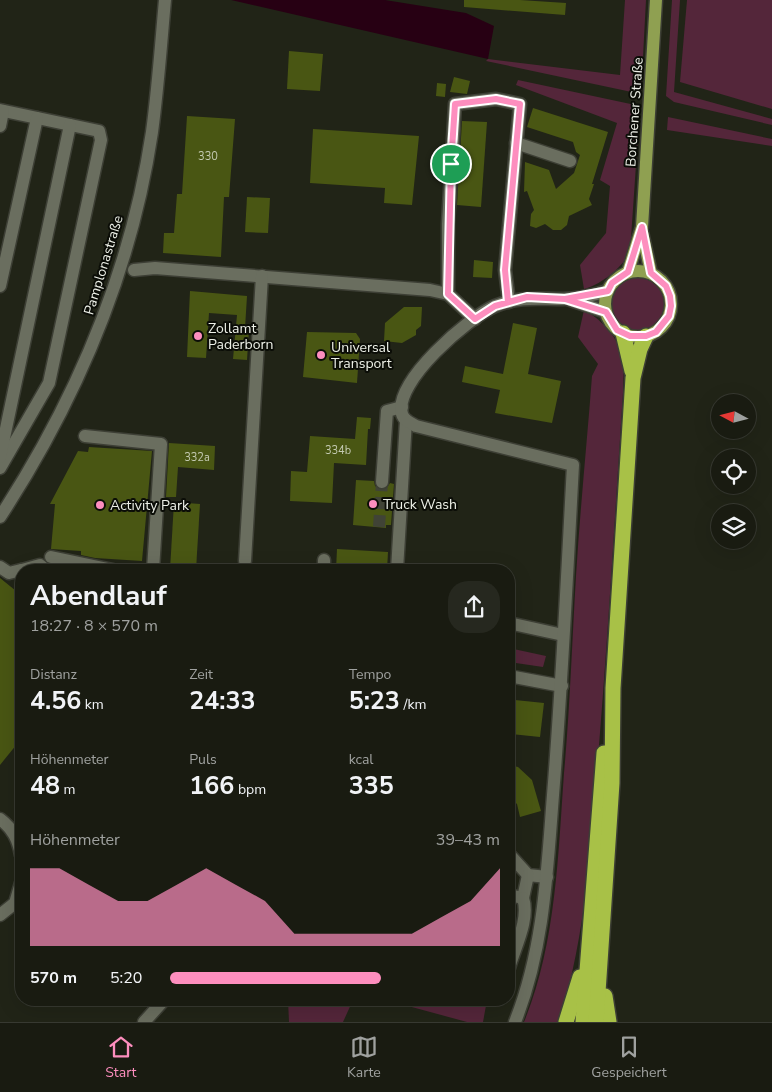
<!DOCTYPE html>
<html lang="de">
<meta charset="utf-8">
<style>
body{margin:0;font-family:"Nunito Sans",sans-serif;background:#26281f;color:#f1f3f6;height:100vh;display:flex;flex-direction:column;font-size:19px;white-space:nowrap}
*{box-sizing:border-box;margin:0}
p{font-size:16px;color:#9fa19f}
.icon{flex:none;width:28px;height:28px;fill:none;stroke:currentColor;stroke-width:2;stroke-linecap:round;stroke-linejoin:round}
.map{position:relative;flex:1;overflow:hidden}
.side{position:absolute;left:15px;top:564px;width:500px;height:442px;display:flex;flex-direction:column;background:#191b11;border-radius:20px;box-shadow:0 5px 20px #0002,0 0 0 1px #373931}
.side>*{flex:none}
.needle{width:32px;rotate:277deg}
.buttons{position:absolute;left:711px;top:394px;display:grid;gap:10px}
.buttons a{display:grid;place-items:center;width:45px;height:45px;border-radius:50%;background:#191b11;box-shadow:0 5px 20px #0002,0 0 0 1px #373931;font-size:25px}
.pin{position:absolute;display:grid;place-items:center;width:42px;height:42px;color:#fff;margin:-21px;border:2px solid #fff;border-radius:50%;box-shadow:0 1px 5px #0007}
.round{display:grid;place-items:center;flex:none;width:52px;height:52px;border-radius:20px;background:#26281f}
.overview{display:flex;align-items:center;justify-content:space-between;height:85px;padding:0 15px}
h1{font-size:28px;font-weight:700;line-height:38px}
.stats{display:grid;grid-template-columns:repeat(3,1fr);gap:8px;height:85px;padding:5px 15px}
.stats div{display:grid;align-content:center}
.stats b{font-size:25px;font-weight:700}
.stats small{font-size:14px;font-weight:400}
.stats p{font-size:14px}
.chart{height:140px;padding:10px 15px}
.chart p{display:flex;justify-content:space-between}
.chart svg{width:100%;height:90px;margin-top:5px;fill:#fd8ebe;opacity:.7}
ul{padding:0 15px;list-style:none;font-size:16px}
li{display:grid;grid-template-columns:80px 60px 1fr;align-items:center;height:38px}
li i{height:12px;border-radius:6px;background:#fd8ebe}
.dock{display:flex;justify-content:space-around;align-items:center;height:70px;border-top:1px solid #373931;background:#191b11;font-size:14px;color:#9fa19f}
.dock a{display:grid;justify-items:center;gap:2px}
.dock .selected{color:#fd8ebe}
.map>svg:first-child{display:block}
.green{fill:#54263a}
.water{fill:#270013}
.building{fill:#495613}
.lines{fill:none;stroke-linecap:round;stroke-linejoin:round}
.minor-tunnel{stroke:#404336;stroke-width:12;stroke-dasharray:12 6;stroke-linecap:butt}
.minor-casing{stroke:#3d3f35;stroke-width:15}
.major-casing{stroke:#3d3f35;stroke-width:15}
.highway-casing{stroke:#3d3f35;stroke-width:18}
.minor{stroke:#6a6e5f;stroke-width:12}
.major{stroke:#8fa051;stroke-width:12}
.highway{stroke:#a8c147;stroke-width:15}
.route-casing{stroke:#fff;stroke-width:10}
.route{stroke:#fd8ebe;stroke-width:6}
.poi-dot{fill:#fd8ebe;stroke:#0b0d07;stroke-width:2}
.labels{text-anchor:middle;stroke-width:4;stroke-linejoin:round;paint-order:stroke}
.number-label{font-size:11px;fill:#c4cab2}
.street-label{font-size:14px;fill:#edf0e7;stroke:#0b0d07}
.poi-label{font-size:14px;fill:#edf0e7;stroke:#0b0d07;text-anchor:start}
</style>
<div class="map">
<svg width="772" height="1022" viewBox="0 0 772 1022">
<rect width="100%" height="100%" fill="#212417"/>
<g class="green">
<path d="M625,0H646L641,94L486,61L488,59L620,75Z"/>
<path d="M672,0H680L674,92L772,119V125L674,102L666,96Z"/>
<path d="M687,0H772V109L680,82Z"/>
<path d="M518,80L640,106L631,238C630,244 630,252 626,258C619,270 598,286 584,289L580,265L606,233L610,186L600,180L617,123L516,85Z"/>
<path d="M668,117L772,139V146L667,130Z"/>
<circle cx="638" cy="304" r="26"/>
<path d="M584,310C600,318 616,336 622,353C625,365 623,381 623,393C615,514 608,636 598,758C591,848 586,935 559,1022H524C556,944 558,856 564,773C570,707 572,642 576,576C580,510 587,443 592,376L598,364L578,337Z"/>
<path d="M509,648L546,656L543,667L509,662Z"/>
<path d="M288,1000H353L343,1022H289Z"/>
<path d="M386,1000H487L483,1022H467Z"/>
</g>
<path class="water" d="M231,0H385L466,13L494,26L488,59Z"/>
<g class="building">
<path d="M464,0H520L566,3L565,15L464,7Z"/>
<path d="M289,51L323,54L320,91L287,89Z"/>
<path d="M454,77L470,81L467,94L450,92Z"/>
<path d="M437,83L446,84L445,97L436,96Z"/>
<path d="M533,108L608,132L592,184H594L589,199L592,205L569,216L567,225L561,230H553L545,224L536,228L530,226L531,214L534,210L527,191L524,192L525,162L549,170L556,189L574,173L580,155L576,152L573,142L527,127Z"/>
<path d="M187,116L235,119L229,197H224L221,257L163,253L164,233H174L177,194H182Z"/>
<path d="M462,121L487,122L481,207L457,205Z"/>
<path d="M313,129L419,136L412,205L384,203L385,188L310,183Z"/>
<path d="M247,197L270,198L268,233L245,232Z"/>
<path d="M474,260L493,262L492,278L473,277Z"/>
<path d="M190,291L247,296L245,328L249,329L247,360L233,359L237,315L209,313L206,358L187,357Z"/>
<path d="M404,307H422L421,326L416,330V335L402,343L384,341L385,323Z"/>
<path d="M513,323L537,328L528,374L561,381L552,423L495,413L500,390L462,382L465,366L503,374Z"/>
<path d="M307,332L356,333L360,339L357,383L303,377Z"/>
<path d="M357,417L371,418L370,429H368L366,465L334,463L332,503L290,501L291,471L307,472L310,436L355,439Z"/>
<path d="M169,443L215,446L214,470L178,467L176,497H166Z"/>
<path d="M89,447L152,451L142,561L95,558L81,555V551L51,549L55,504H50L78,451L88,452Z"/>
<path d="M356,480L374,481L375,486L381,490L386,489L390,483L394,484L391,525H386V528L353,525Z"/>
<path d="M174,502L200,504L196,570H170Z"/>
<path d="M337,549L388,552L387,570H336Z"/>
<path d="M0,578L21,595V739L0,765Z"/>
<path d="M515,700L544,703L540,737L511,734Z"/>
<path d="M509,765L518,767L532,780L541,811L520,817L517,804L509,797Z"/>
</g>
<g class="lines">
<path class="minor-tunnel" d="M379,527L382,482"/>
<g class="minor-casing">
<g id="minor">
<path d="M0,110L99,131L101,140L49,383L0,468"/>
<path d="M0,126L3,111"/>
<path d="M516,143L570,161"/>
<path d="M134,270L155,268L430,290L448,294L475,319"/>
<path d="M0,286L37,118"/>
<path d="M448,294V224L455,104L496,99L520,104L505,270L509,302"/>
<path d="M570,300L606,312"/>
<path d="M85,436L161,444L153,570"/>
<path d="M0,457L70,125"/>
<path d="M382,482L387,411L402,407"/>
<path d="M0,517C77,399 131,272 152,132C158,88 161,44 165,0"/>
<path d="M51,557L113,570"/>
<path d="M245,561L262,276"/>
<path d="M0,567L9,573L21,570"/>
<path d="M22,570L40,565L46,570"/>
<path d="M324,570V560"/>
<path d="M397,570L406,420"/>
<path d="M509,623L563,635"/>
<path d="M509,676L562,686"/>
<path d="M0,819C13,829 18,839 21,855"/>
<path d="M509,854L528,875L547,877"/>
<path d="M509,895L523,898L528,875"/>
<path d="M0,915L15,903L21,883"/>
<path d="M509,968C515,947 530,919 523,898"/>
<path d="M144,1022L164,1000"/>
<path d="M515,1022C544,949 547,872 553,795C562,685 567,575 573,465L416,426C411,423 404,421 402,414C393,382 469,317 495,306C520,296 537,299 563,299C577,299 594,295 608,291"/>
</g>
</g>
<g class="major-casing">
<g id="major">
<path d="M642,232L651,273"/>
<circle cx="638" cy="304" r="33"/>
<path d="M628,272L642,227L656,0"/>
</g>
</g>
<g class="highway-casing">
<g id="highway">
<path d="M623,333L632,371"/>
<path d="M605,996L609,1022"/>
<path d="M566,1022L580,977"/>
<path d="M583,1022L604,753"/>
<path d="M596,1022L612,783L613,688L633,378L640,349L646,336"/>
</g>
</g>
<use href="#minor" class="minor"/>
<use href="#major" class="major"/>
<use href="#highway" class="highway"/>
</g>
<g class="lines">
<g class="route-casing">
<path id="route" d="M451,164L448,294L475,319L495,306L527,297L565,299L606,312L617,330L630,336H646L656,332L669,316L671,306L670,296L666,286L651,273L642,227L628,272L612,283L608,291L565,299L527,297L508,302L505,270L520,104L496,99L455,104L451,164"/>
</g>
<use href="#route" class="route"/>
</g>
<g class="poi-dot">
<circle cx="198" cy="336" r="5"/>
<circle cx="321" cy="355" r="5"/>
<circle cx="373" cy="504" r="5"/>
<circle cx="100" cy="505" r="5"/>
</g>
<g class="labels">
<g class="number-label">
<text x="208" y="160">330</text>
<text x="338" y="454">334b</text>
<text x="197" y="461">332a</text>
</g>
<g class="street-label">
<text transform="translate(634 112) rotate(-86)" y="5">Borchener Straße</text>
<text transform="translate(103 265) rotate(-73)" y="5">Pamplonastraße</text>
</g>
<g class="poi-label">
<text x="208" y="333">Zollamt<tspan x="208" dy="16">Paderborn</tspan></text>
<text x="331" y="352">Universal<tspan x="331" dy="16">Transport</tspan></text>
<text x="383" y="509">Truck Wash</text>
<text x="110" y="510">Activity Park</text>
</g>
</g>
</svg>
<div class="buttons">
<a><svg class="needle" viewBox="-14 -14 28 28"><path d="M0-13l5 13h-10z" fill="#e53935"/><path d="M0 13l5-13h-10z" fill="#9fa19f"/></svg></a>
<a><svg class="icon" aria-label="locate" viewBox="0 0 24 24"><circle cx="12" cy="12" r="6"/><path d="M12 2v4M12 18v4M2 12h4M18 12h4"/></svg></a>
<a><svg class="icon" aria-label="layers" viewBox="0 0 24 24"><path d="M12 4l9 5-9 5-9-5zM3 14l9 5 9-5"/></svg></a>
</div>
<div class="pin" style="left:451px;top:164px;background:#1e9e55"><svg class="icon" aria-label="arrive" viewBox="0 0 24 24"><path d="M6 21V4h12l-3 4 3 4H6"/></svg></div>
<section class="side">
<div class="overview"><div><h1>Abendlauf</h1><p>18:27 · 8 × 570 m</p></div><a class="round"><svg class="icon" aria-label="share" viewBox="0 0 24 24"><path d="M12 15V3M7 8l5-5 5 5M5 13v7h14v-7"/></svg></a></div>
<div class="stats">
<div><p>Distanz</p><b>4.56<small> km</small></b></div>
<div><p>Zeit</p><b>24:33</b></div>
<div><p>Tempo</p><b>5:23<small> /km</small></b></div>
</div>
<div class="stats">
<div><p>Höhenmeter</p><b>48<small> m</small></b></div>
<div><p>Puls</p><b>166<small> bpm</small></b></div>
<div><p>kcal</p><b>335</b></div>
</div>
<div class="chart"><p><span>Höhenmeter</span>39–43 m</p>
<svg viewBox="0 0 160 44" preserveAspectRatio="none"><path d="M0 44V6L10 6L20 14L30 22L40 22L50 14L60 6L70 14L80 22L90 38L100 38L110 38L120 38L130 38L140 30L150 22L160 6V44z"/></svg>
</div>
<ul>
<li><b>570 m</b>5:20<i style="width:64%"></i></li>
</ul>
</section>
</div>
<nav class="dock">
<a class="selected"><svg class="icon" aria-label="home" viewBox="0 0 24 24"><path d="M3 11l9-7 9 7M6 9v11h12V9"/></svg>Start</a>
<a><svg class="icon" aria-label="map" viewBox="0 0 24 24"><path d="M3 6l6-2 6 2 6-2v14l-6 2-6-2-6 2zM9 4v14M15 6v14"/></svg>Karte</a>
<a><svg class="icon" aria-label="saved" viewBox="0 0 24 24"><path d="M7 4h10v16l-5-4-5 4z"/></svg>Gespeichert</a>
</nav>
